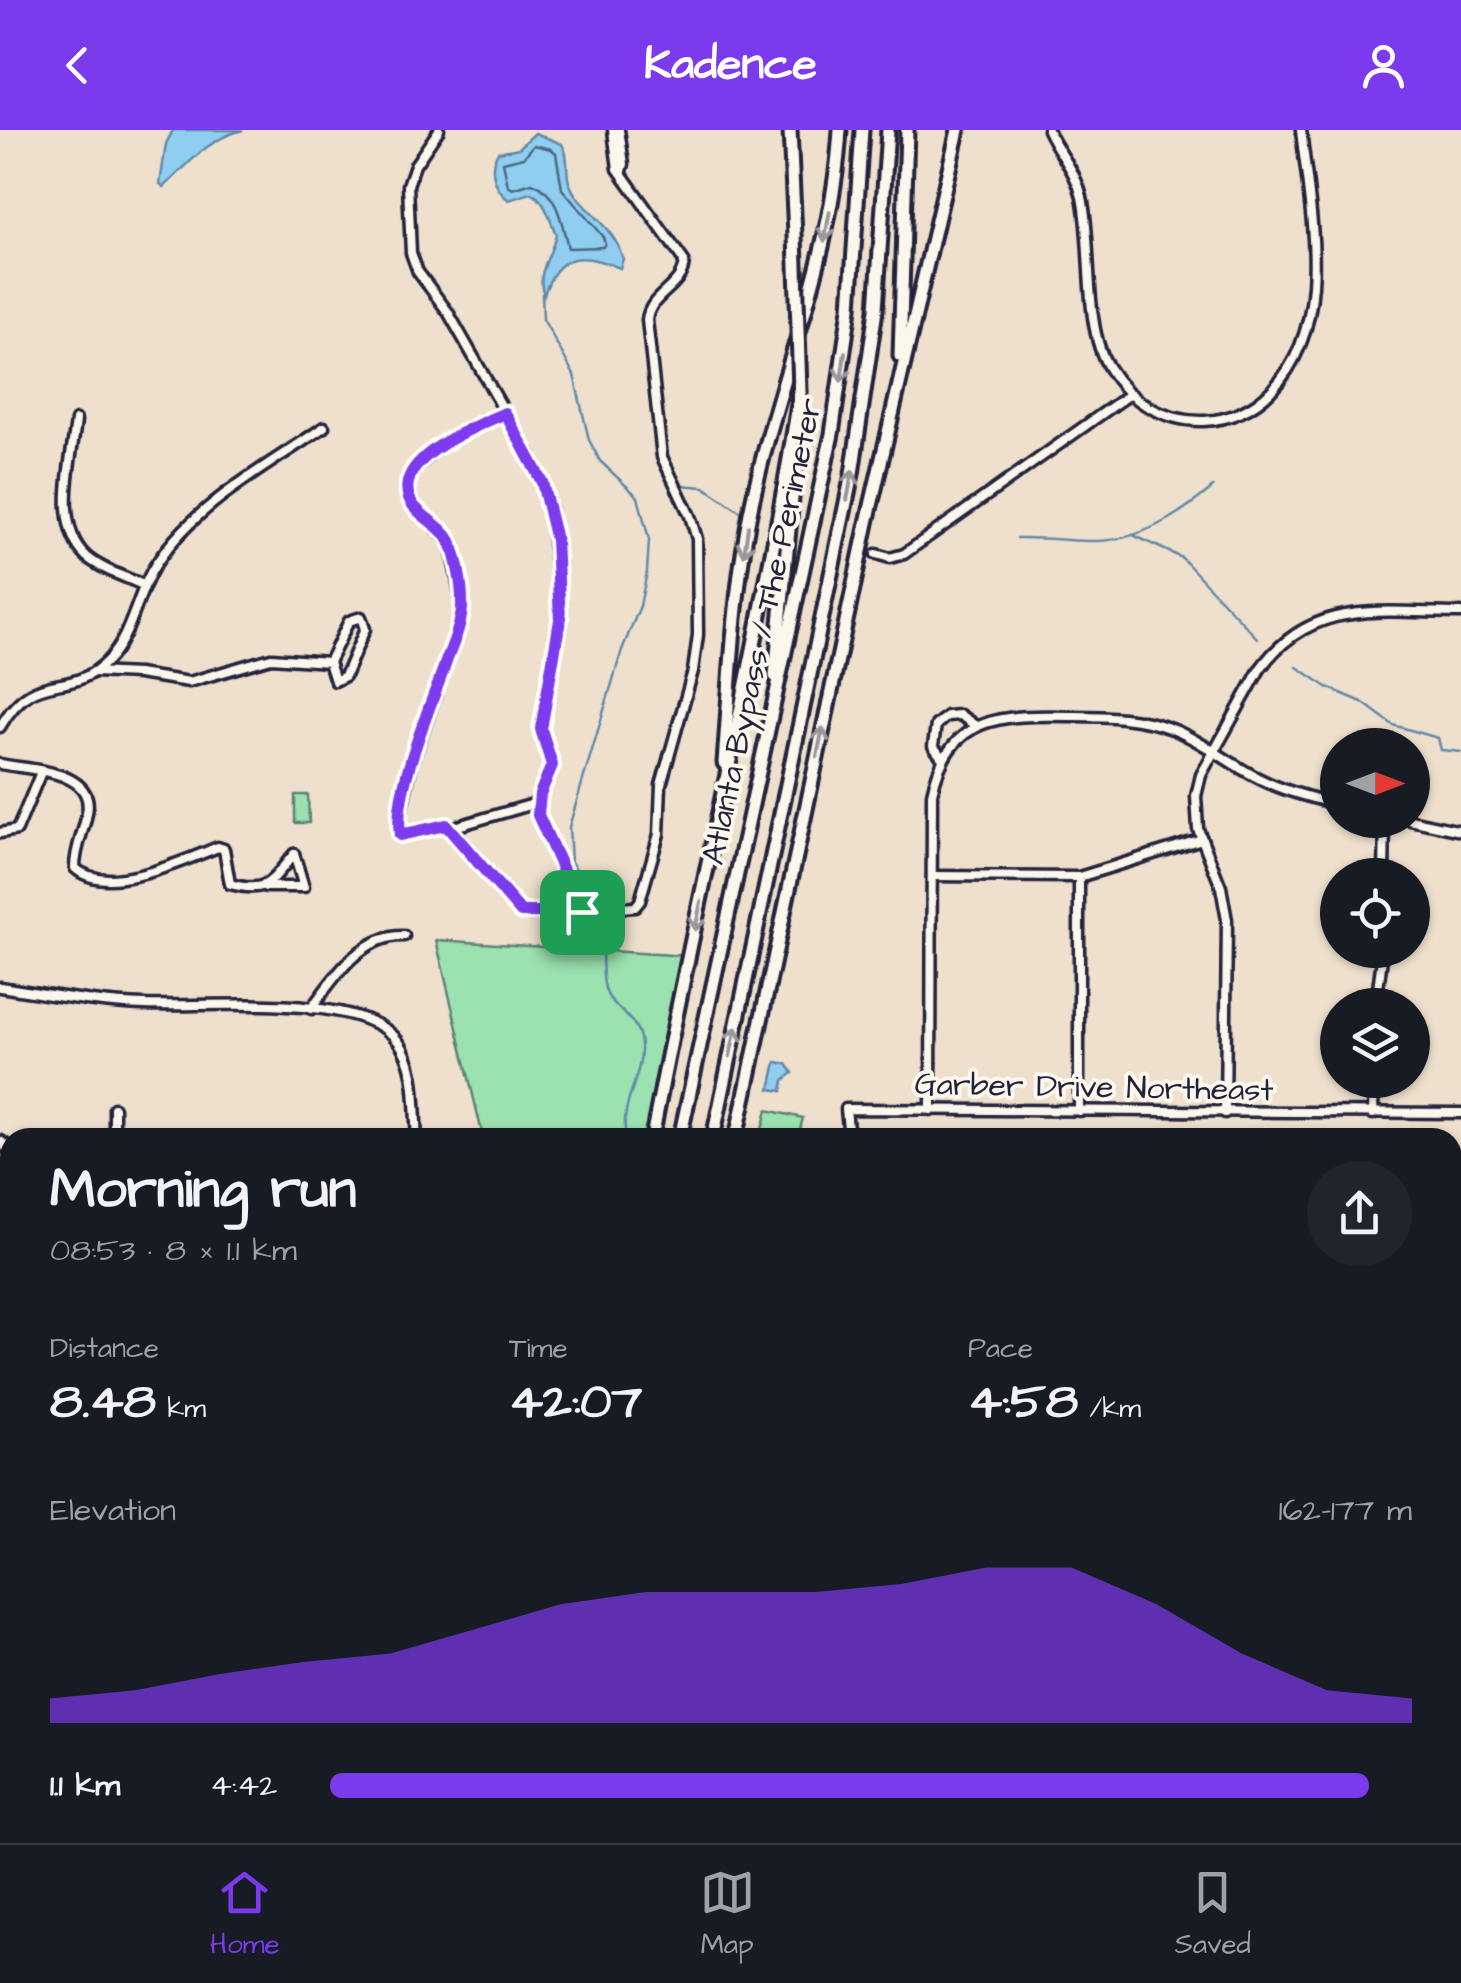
<!DOCTYPE html>
<meta charset="utf-8">
<style>
body{margin:0;font-family:"Architects Daughter",sans-serif;background:#20242c;color:#f1f3f6;height:100vh;display:flex;flex-direction:column;font-size:38px;white-space:nowrap}
*{box-sizing:border-box;margin:0}
p{font-size:32px;color:#9ea1a6}
.icon{flex:none;width:55px;height:55px;fill:none;stroke:currentColor;stroke-width:2;stroke-linecap:round;stroke-linejoin:round}
.map{position:relative;flex:1;overflow:hidden}
.sheet{position:absolute;left:0px;top:998px;width:1462px;height:718px;display:flex;flex-direction:column;background:#171b24;border-radius:30px 30px 0 0;box-shadow:0 2px 8px #0004}
.sheet>*{flex:none}
.needle{width:65px;rotate:90deg}
.tools{position:absolute;left:1320px;top:598px;display:grid;gap:20px}
.tools a{display:grid;place-items:center;width:110px;height:110px;border-radius:50%;background:#171b24;box-shadow:0 2px 8px #0004;font-size:50px}
.pin{position:absolute;display:grid;place-items:center;width:85px;height:85px;color:#fff;margin:-42px;border-radius:20px;box-shadow:0 5px 15px #0006}
.round{display:grid;place-items:center;flex:none;width:105px;height:105px;border-radius:52px;background:#20242c}
.headline{display:flex;align-items:center;justify-content:space-between;height:170px;padding:0 50px}
h1{font-size:55px;font-weight:800;line-height:75px}
.metrics{display:grid;grid-template-columns:repeat(3,1fr);gap:15px;height:170px;padding:10px 50px}
.metrics div{display:grid;align-content:center}
.metrics b{font-size:50px;font-weight:800}
.metrics small{font-size:28px;font-weight:400}
.metrics p{font-size:28px}
.chart{height:280px;padding:20px 50px}
.chart p{display:flex;justify-content:space-between}
.chart svg{width:100%;height:180px;margin-top:10px;fill:#7c3aed;opacity:.7}
ul{padding:0 50px;list-style:none;font-size:32px}
li{display:grid;grid-template-columns:160px 120px 1fr;align-items:center;height:75px}
li i{height:25px;border-radius:12px;background:#7c3aed}
header{display:flex;justify-content:space-between;align-items:center;height:130px;padding:0 50px;background:#7c3aed;color:#fff;font-size:45px;font-weight:800}
.tab-bar{display:flex;justify-content:space-around;align-items:center;height:140px;border-top:2px solid #363941;background:#171b24;font-size:28px;color:#9ea1a6}
.tab-bar a{display:grid;justify-items:center;gap:5px}
.tab-bar .active{color:#7c3aed}
.map>svg:first-child{display:block}
.green{fill:#9be2b0;stroke:#5e8276;stroke-width:2.5}
.water{fill:#8fcef0;stroke:#6389a8;stroke-width:2.5}
.lines{fill:none;stroke-linecap:round;stroke-linejoin:round}
.shore{stroke:#4e6783;stroke-width:2.5}
.stream{stroke:#6389a8;stroke-width:2.5}
.minor-casing{stroke:#22223b;stroke-width:15}
.major-casing{stroke:#22223b;stroke-width:18}
.highway-casing{stroke:#22223b;stroke-width:19}
.minor{stroke:#fbf7ec;stroke-width:8}
.major{stroke:#fbf7ec;stroke-width:10}
.highway{stroke:#fbf7ec;stroke-width:11}
.highway-bridge-casing{stroke:#22223b;stroke-width:19;stroke-linecap:butt}
.highway-bridge{stroke:#fbf7ec;stroke-width:11}
.oneway{stroke:#99979c}
.route-casing{stroke:#fff;stroke-width:20}
.route{stroke:#7c3aed;stroke-width:12}
.labels{text-anchor:middle;stroke-width:8;stroke-linejoin:round;paint-order:stroke}
.street-label{font-size:32px;fill:#22223b;stroke:#fbf7ec}
</style>
<header><svg class="icon" aria-label="back" viewBox="0 0 24 24"><path d="M15 5l-7 7 7 7"/></svg>Kadence<svg class="icon" aria-label="person" viewBox="0 0 24 24"><circle cx="12" cy="8" r="4"/><path d="M4 21q1-7 8-7t8 7"/></svg></header>
<div class="map">
<svg width="1461" height="1713" viewBox="0 0 1461 1713">
<rect width="100%" height="100%" fill="#efe0cd"/>
<filter id="ink" filterUnits="userSpaceOnUse"><feTurbulence type="fractalNoise" baseFrequency=".01" numOctaves="2"/><feDisplacementMap in="SourceGraphic" scale="20" xChannelSelector="R" yChannelSelector="G"/><feConvolveMatrix kernelMatrix="1 2 1 2 8 2 1 2 1" color-interpolation-filters="sRGB"/></filter>
<g filter="url(#ink)">
<g class="green">
<path d="M295,665H308L309,693H295Z"/>
<path d="M436,810L687,826L643,1007H483Z"/>
<path d="M767,980L803,988L798,1007H760Z"/>
</g>
<g class="water">
<path d="M173,0H243C207,9 190,33 164,57L160,54L166,14Z"/>
<path d="M535,3L562,14C570,27 565,39 569,52C579,81 613,92 623,129L620,138C584,123 558,120 544,165C535,142 552,126 556,104C549,89 546,70 531,63L509,70C494,60 488,37 498,22L519,18Z"/>
<path d="M776,932L787,934L793,943L784,950L782,961L770,959Z"/>
</g>
<g class="lines">
<path class="shore" d="M534,15L551,19L556,23L562,59L603,107L605,113L603,117L568,118C562,95 559,63 532,53L513,59L508,56L503,32L524,27Z"/>
<g class="stream">
<path d="M542,164L543,189L574,245L589,310L600,331L638,367L649,410L647,442L640,476L622,520L569,697L571,732L590,760"/>
<path d="M680,355L704,357L741,382"/>
<path d="M1133,405L1182,428L1257,508"/>
<path d="M1017,408C1043,407 1069,411 1095,411C1140,411 1180,385 1213,357"/>
<path d="M1297,537L1327,557L1362,572L1393,595L1438,608L1441,620L1461,622"/>
<path d="M600,790C604,812 599,851 608,866C621,885 640,890 641,916C643,946 619,974 626,1008"/>
</g>
<g class="minor-casing">
<g id="minor">
<path d="M439,0L415,35L408,55L411,123L418,142L448,182L532,330L551,380L560,490L541,599L551,635L540,663L537,685L582,782"/>
<path d="M619,0L624,34L622,41"/>
<path d="M1048,0C1059,24 1076,41 1082,67C1093,117 1083,197 1109,238C1129,271 1165,292 1204,291C1229,290 1254,279 1271,261C1336,195 1310,83 1301,0"/>
<path d="M505,283L447,310L415,339L408,351L409,364L416,378L450,412L462,474L458,502L412,633L400,687V705C418,705 435,691 451,698L537,673"/>
<path d="M76,290C72,330 52,395 87,427C102,440 126,447 143,455"/>
<path d="M876,424L890,428L904,424L1130,264"/>
<path d="M94,542L138,544L189,552L271,528L329,532L349,491L361,487L365,499L345,546L335,551L329,532"/>
<path d="M0,597C36,535 66,571 106,532C133,506 136,462 158,431C198,372 267,337 324,297"/>
<path d="M943,629L933,616L936,595L947,586L960,585L976,596"/>
<path d="M0,634C28,640 96,639 87,683C84,702 75,717 75,738C106,767 183,731 218,717L224,719L230,754C268,764 270,752 294,724"/>
<path d="M1410,690L1461,701"/>
<path d="M451,698L521,782L528,784L635,777L640,771L659,704L661,655L693,541L698,505L697,409L690,386L662,327L647,190C650,163 683,158 684,131L618,39L613,0"/>
<path d="M0,703L17,700L41,642"/>
<path d="M1384,745L1385,690"/>
<path d="M932,746L1079,747L1202,709"/>
<path d="M1079,747V981"/>
<path d="M266,757H304L294,724"/>
<path d="M0,857C48,864 97,874 145,875C204,878 361,861 398,911C418,937 414,976 417,1008"/>
<path d="M1376,875L1383,820"/>
<path d="M311,879C334,847 361,805 404,806"/>
<path d="M114,978V1008"/>
<path d="M931,980L932,664C949,582 1005,585 1074,586C1107,586 1140,587 1172,599C1203,611 1228,633 1258,648C1283,661 1310,668 1338,674"/>
<path d="M1225,983L1227,790L1221,757L1198,699L1196,666L1201,645L1260,539C1312,467 1383,483 1461,483"/>
<path d="M1373,984L1374,950"/>
<path d="M849,1008L846,979L1461,983"/>
<path d="M1452,1144L1461,1146"/>
<path d="M0,1253L10,1258"/>
<path d="M1452,1371H1461"/>
<path d="M0,1476H10"/>
<path d="M1452,1560L1461,1557"/>
<path d="M893,1713V1705"/>
</g>
</g>
<g class="major-casing">
<g id="major">
<path d="M0,1012L10,1019"/>
<path d="M1452,1702L1461,1698"/>
<path d="M314,1705L322,1713"/>
<path d="M330,1705L337,1713"/>
<path d="M225,1713L227,1705"/>
<path d="M1425,1713L1445,1705"/>
</g>
</g>
<g class="highway-casing">
<g id="highway">
<path d="M790,0L795,105"/>
<path d="M900,226L907,0"/>
<path d="M775,546L796,326"/>
<path d="M724,633C730,555 733,476 747,399C771,264 832,138 840,0"/>
<path d="M652,1008C699,758 761,512 800,262"/>
<path d="M680,1008L832,304L850,178L862,0"/>
<path d="M713,1008L852,344L876,180L888,0"/>
<path d="M736,1008L867,393L958,0"/>
<path d="M536,1705V1713"/>
<path d="M563,1705V1713"/>
<path d="M592,1705V1713"/>
<path d="M617,1705L618,1713"/>
<path d="M648,1705L649,1713"/>
<path d="M674,1705L675,1713"/>
<path d="M688,1705L689,1713"/>
</g>
</g>
<use href="#minor" class="minor"/>
<use href="#major" class="major"/>
<use href="#highway" class="highway"/>
<g class="highway-bridge-casing">
<path id="highway-bridge" d="M795,105L800,262"/>
</g>
<use href="#highway-bridge" class="highway-bridge"/>
</g>
<defs><path id="oneway-shaft" d="M-6 0H5M1.5-3L5.5 0L1.5 3" fill="none" stroke-width="1.6" stroke-linecap="round" stroke-linejoin="round" transform="scale(2.5)"/></defs>
<g class="oneway">
<use href="#oneway-shaft" transform="translate(827 97) rotate(100)"/>
<use href="#oneway-shaft" transform="translate(843 237) rotate(98)"/>
<use href="#oneway-shaft" transform="translate(850 355) rotate(-79)"/>
<use href="#oneway-shaft" transform="translate(746 411) rotate(98)"/>
<use href="#oneway-shaft" transform="translate(820 612) rotate(-78)"/>
<use href="#oneway-shaft" transform="translate(698 786) rotate(102)"/>
<use href="#oneway-shaft" transform="translate(733 912) rotate(-78)"/>
</g>
</g>
<g class="lines" filter="url(#ink)">
<g class="route-casing">
<path id="route" d="M505,283L542,352L556,410L560,490L541,599L552,635L540,664L538,685L582,782H521L446,695L400,705C393,660 432,574 447,529C454,511 463,491 462,471C462,453 457,428 450,411C439,390 402,382 408,352C415,320 479,295 505,283Z"/>
</g>
<use href="#route" class="route"/>
</g>
<g class="labels">
<g class="street-label">
<text transform="translate(761 501) rotate(-78)" y="11">Atlanta Bypass / The Perimeter</text>
<text transform="translate(1094 956) rotate(1)" y="11">Garber Drive Northeast</text>
</g>
</g>
</svg>
<div class="tools">
<a><svg class="needle" viewBox="-14 -14 28 28"><path d="M0-13l5 13h-10z" fill="#e53935"/><path d="M0 13l5-13h-10z" fill="#9ea1a6"/></svg></a>
<a><svg class="icon" aria-label="locate" viewBox="0 0 24 24"><circle cx="12" cy="12" r="6"/><path d="M12 2v4M12 18v4M2 12h4M18 12h4"/></svg></a>
<a><svg class="icon" aria-label="layers" viewBox="0 0 24 24"><path d="M12 4l9 5-9 5-9-5zM3 14l9 5 9-5"/></svg></a>
</div>
<div class="pin" style="left:582px;top:782px;background:#1e9e55"><svg class="icon" aria-label="arrive" viewBox="0 0 24 24"><path d="M6 21V4h12l-3 4 3 4H6"/></svg></div>
<section class="sheet">
<div class="headline"><div><h1>Morning run</h1><p>08:53 · 8 × 1.1 km</p></div><a class="round"><svg class="icon" aria-label="share" viewBox="0 0 24 24"><path d="M12 15V3M7 8l5-5 5 5M5 13v7h14v-7"/></svg></a></div>
<div class="metrics">
<div><p>Distance</p><b>8.48<small> km</small></b></div>
<div><p>Time</p><b>42:07</b></div>
<div><p>Pace</p><b>4:58<small> /km</small></b></div>
</div>
<div class="chart"><p><span>Elevation</span>162–177 m</p>
<svg viewBox="0 0 160 44" preserveAspectRatio="none"><path d="M0 44V38L10 36L20 32L30 29L40 27L50 21L60 15L70 12L80 12L90 12L100 10L110 6L120 6L130 15L140 27L150 36L160 38V44z"/></svg>
</div>
<ul>
<li><b>1.1 km</b>4:42<i style="width:96%"></i></li>
</ul>
</section>
</div>
<nav class="tab-bar">
<a class="active"><svg class="icon" aria-label="home" viewBox="0 0 24 24"><path d="M3 11l9-7 9 7M6 9v11h12V9"/></svg>Home</a>
<a><svg class="icon" aria-label="map" viewBox="0 0 24 24"><path d="M3 6l6-2 6 2 6-2v14l-6 2-6-2-6 2zM9 4v14M15 6v14"/></svg>Map</a>
<a><svg class="icon" aria-label="saved" viewBox="0 0 24 24"><path d="M7 4h10v16l-5-4-5 4z"/></svg>Saved</a>
</nav>
